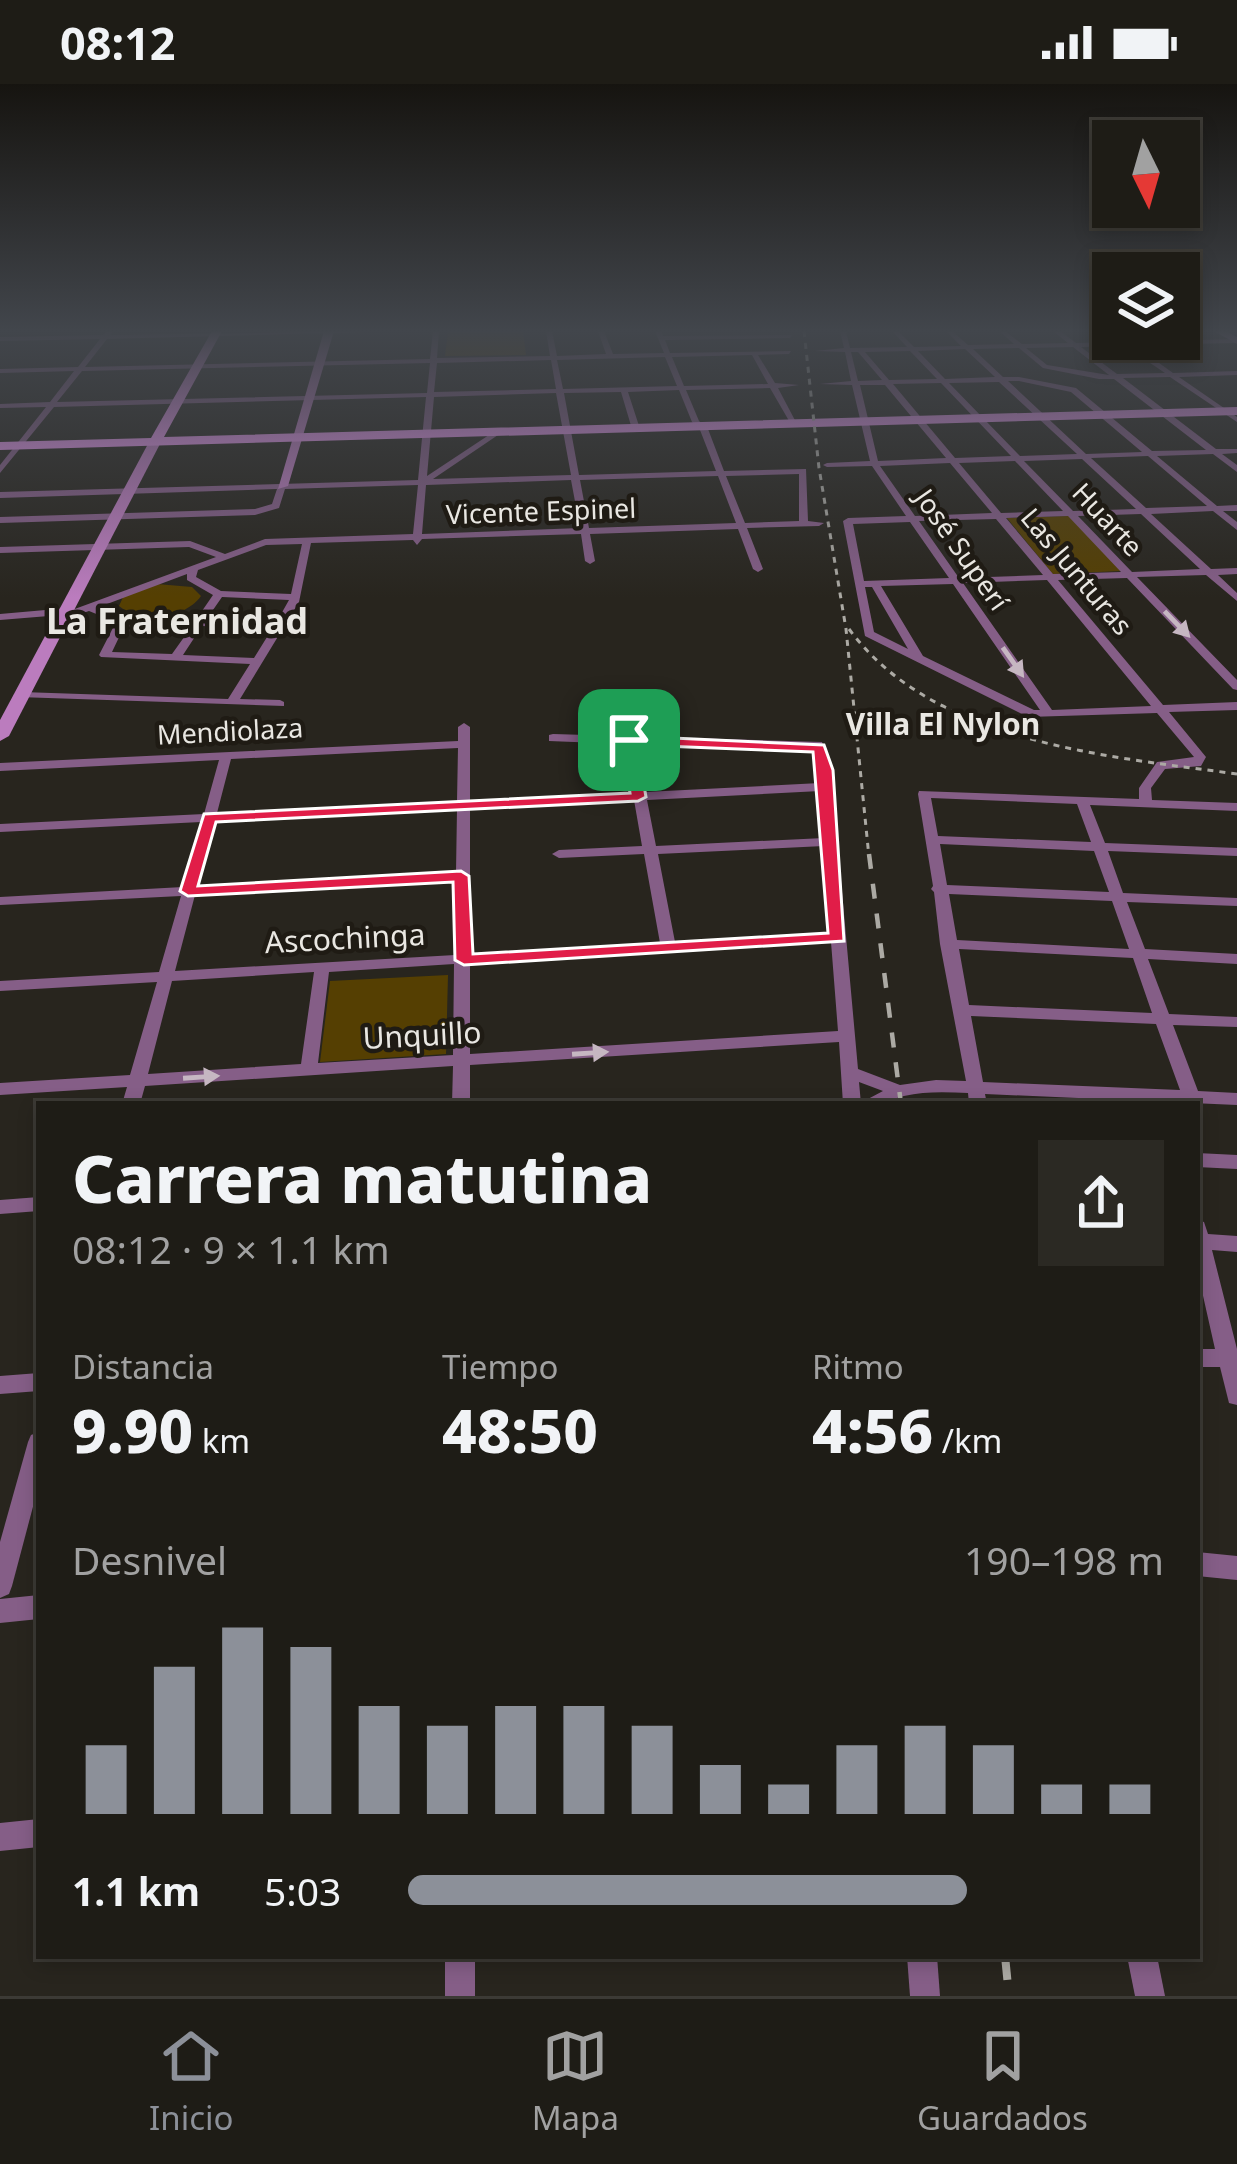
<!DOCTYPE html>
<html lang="es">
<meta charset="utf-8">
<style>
body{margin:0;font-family:"Noto Sans",sans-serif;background:#2b2923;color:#f1f3f6;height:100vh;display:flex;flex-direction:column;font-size:45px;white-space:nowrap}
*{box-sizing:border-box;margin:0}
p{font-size:39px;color:#a1a1a1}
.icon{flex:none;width:66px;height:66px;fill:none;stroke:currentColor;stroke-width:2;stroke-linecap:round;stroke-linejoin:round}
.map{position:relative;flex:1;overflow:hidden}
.drawer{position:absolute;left:36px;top:1017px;width:1164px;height:858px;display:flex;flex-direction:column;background:#1e1c16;border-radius:0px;box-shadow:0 6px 18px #0003,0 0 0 3px #3c3a35}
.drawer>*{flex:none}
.needle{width:78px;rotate:175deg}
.tools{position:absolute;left:1092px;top:36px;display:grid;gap:24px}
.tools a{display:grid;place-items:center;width:108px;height:108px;border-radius:0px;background:#1e1c16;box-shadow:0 6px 18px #0003,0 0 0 3px #3c3a35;font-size:60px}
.pin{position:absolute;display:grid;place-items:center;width:102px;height:102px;color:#fff;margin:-51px;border-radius:24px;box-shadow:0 6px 18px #0006}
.round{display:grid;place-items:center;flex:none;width:126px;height:126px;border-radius:0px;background:#2b2923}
.overview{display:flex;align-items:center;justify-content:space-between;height:204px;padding:0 36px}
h1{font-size:66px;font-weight:800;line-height:90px}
.stats{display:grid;grid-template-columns:repeat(3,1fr);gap:18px;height:204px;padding:12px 36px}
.stats div{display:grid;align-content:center}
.stats b{font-size:60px;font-weight:800}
.stats small{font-size:33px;font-weight:400}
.stats p{font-size:33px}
.chart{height:336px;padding:24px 36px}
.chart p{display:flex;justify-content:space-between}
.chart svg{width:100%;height:216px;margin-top:12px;stroke:#8c9099;stroke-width:6}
ul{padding:0 36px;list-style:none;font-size:39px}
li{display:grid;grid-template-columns:192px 144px 1fr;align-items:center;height:90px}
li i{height:30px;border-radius:15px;background:#8c9099}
.status{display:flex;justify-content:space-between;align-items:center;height:84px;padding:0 60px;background:#1e1c16;direction:ltr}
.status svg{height:33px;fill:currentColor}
.tabs{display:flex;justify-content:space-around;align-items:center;height:168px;border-top:3px solid #3c3a35;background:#1e1c16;font-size:33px;color:#a1a1a1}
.tabs a{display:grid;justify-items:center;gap:6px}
.tabs .active{color:#8c9099}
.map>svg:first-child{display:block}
.green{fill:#553f02}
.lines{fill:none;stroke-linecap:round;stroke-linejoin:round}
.street{fill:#855e87;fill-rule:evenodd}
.secondary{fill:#bb7cbe;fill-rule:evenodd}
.primary{fill:#e594ea;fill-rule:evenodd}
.rail-far2{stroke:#acaaa4;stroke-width:3;stroke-dasharray:6 6;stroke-linecap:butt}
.rail-far1{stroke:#acaaa4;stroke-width:4.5;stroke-dasharray:15 15;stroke-linecap:butt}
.rail{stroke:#acaaa4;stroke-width:8;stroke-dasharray:24 24;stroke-linecap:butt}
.oneway{fill:#c6b7c2}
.route{fill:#e11d48;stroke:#fff;stroke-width:3;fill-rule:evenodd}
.labels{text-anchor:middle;stroke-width:9;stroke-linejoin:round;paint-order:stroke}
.far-street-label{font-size:27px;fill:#e9e7e2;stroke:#1f1b14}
.far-quarter-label{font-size:30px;font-weight:bold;fill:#e9e7e2;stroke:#1f1b14}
.street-label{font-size:30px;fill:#e9e7e2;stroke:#1f1b14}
.far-district-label{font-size:36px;font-weight:bold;fill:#e9e7e2;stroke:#1f1b14}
</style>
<div class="status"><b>08:12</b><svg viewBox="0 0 49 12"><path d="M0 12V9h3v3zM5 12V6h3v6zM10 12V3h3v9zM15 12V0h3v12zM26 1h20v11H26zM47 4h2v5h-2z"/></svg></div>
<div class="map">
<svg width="1237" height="1912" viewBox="0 0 1237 1912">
<rect width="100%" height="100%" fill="#28251e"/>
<g class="green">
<path d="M523,247L526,271L445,272L448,248Z"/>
<path d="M1069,432L1121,487L1053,490L1007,434Z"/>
<path d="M157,500L192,503L201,512C185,535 140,540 119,522L124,511Z"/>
<path d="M448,891L446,970L320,978L330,897Z"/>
</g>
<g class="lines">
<g class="street">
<path d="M107,247H113L110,251L402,247L107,255L85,283L430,275L433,247H439L437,274L550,272L546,247H552L557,272L606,270L598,247H604L613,270L664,269L655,247H661L663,252L792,251L790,254L665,256L670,269L791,267L789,270L758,271L775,299L799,301L778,304L798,342H792L770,304L686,306L699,337L708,345L724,387L806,385L808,437L824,439L819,442L747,444L763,485L758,488L753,485L738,445L590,450L595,477L590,480L585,477L581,450L422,455L417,461L413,456L311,459L299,518L240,615L280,616L284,618V622L18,613L16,611L22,608L228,615L250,580L101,573L99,571L116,538L89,527L65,535L61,531L0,536V530L68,524L72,526L216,473L189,463L0,469V463L190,457L225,470L265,455L413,450L418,401L285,405L279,424L255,431L0,439V433L255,425L272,420L277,405L0,414V408L418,396L426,313L54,323L0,389V381L46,323L0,324V320L50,318L74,287L0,289V285L78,283L100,255L0,257V253L103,251ZM752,271L768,300L684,302L672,273ZM665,273L677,302L563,305L557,276ZM551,276L556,305L434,308L437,279ZM430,279L427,309L57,318L82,287ZM679,306L692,338L700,346L716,387L579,391L564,309L621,308L632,345L636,347L640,345L628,308ZM556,309L571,391L433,395L498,351L495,347L427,392L434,313ZM799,390V437L745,439L726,392ZM718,392L736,439L589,444L580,396ZM571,396L580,444L422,450L426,401ZM302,460L291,510L221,507L196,493L198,486L266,461ZM187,490V496L213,511L191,543L125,541L126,535L99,523ZM222,513L289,516L276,539L206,536ZM202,542L272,545L254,574L183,571ZM122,547L187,549L172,570L112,568Z"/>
<path d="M840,247H846L850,264L907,263L892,247H898L914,263L961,262L946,247H952L968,261L1014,260L999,247H1005L1022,260L1068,259L1053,247H1060L1076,259L1237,255V259L1134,261L1173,289L1237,287V291L1179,293L1237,333V338L1170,293L1123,294L1216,365H1237V369L1222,370L1237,381V388L1213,370L1157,372L1217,422L1237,421V427H1223L1237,438V446L1213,427L1151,430L1211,485L1237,484V490L1218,491L1237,509V517L1206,491L1137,493L1237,596V606L1233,605L1127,494L1058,496L1163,621L1237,618V626L1169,628L1206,673L1201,682L1165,685L1151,704L1152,716L1237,719V727L1090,721L1105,759L1237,764V772L1108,767L1123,809L1237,814V822L1127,818L1145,865L1237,870V880L1148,875L1169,930L1237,933V943L1173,941L1198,1007L1237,1009V1021L985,1010L987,1020H969L968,1009C947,1008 925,1007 904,1012C886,1017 883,1020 863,1020L866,1016L883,1007L859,998L861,1020H843L839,958L470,981V1020H452L453,982L145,1002L140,1020H122L127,1003L0,1011V999L130,991L157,898L0,907V897L159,888L181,812L0,821V813L183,803L201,738L0,748V740L204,730L219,676L0,687V679L458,657V643L464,639L470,643V717L632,709L624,660L549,657V651L553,650L822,658L831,686L858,985L900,1001L936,996L966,997L940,860L934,808L931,805L933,802L918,710L919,707L1139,715V704L1157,678L1194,673L1157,629L1028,633L865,552L843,437L848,434L906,432L872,382L827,383L823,381L827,379L870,377L852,301L820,300L851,297L845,268L815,267L844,264ZM1125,262L1165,289L1117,290L1081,263ZM1073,263L1109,291L1047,281L1026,264ZM1019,264L1043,284L1099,295H1114L1206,366L1152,367L1076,304L1019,293H1003L973,265ZM965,265L995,293L945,295L918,267ZM910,267L937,295L889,296L865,268ZM851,268H858L882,296L858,297ZM1008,297H1019L1071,308L1142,368L1086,370ZM999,298L1077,370L1020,372L949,299ZM941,299L1011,372L955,374L893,300ZM860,301H885L946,374L878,377ZM1148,372L1207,422L1146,424L1091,374ZM1082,375L1136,425L1073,427L1024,377ZM1015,377L1063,427L1001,429L959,379ZM950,379L992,429L915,432L880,382ZM1141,430L1200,485L1132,488L1078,432ZM1068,432L1121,488L1053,490L1006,434ZM996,435L1043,491L959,494L919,437ZM910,438L949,494L864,497L853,440ZM1047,496L1151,622L1052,626L963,499ZM953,500L1040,626H1034L923,572L881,502ZM865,503H872L908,565L874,548ZM636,661L814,667L820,699L645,708ZM458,664L457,717L217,729L231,675ZM820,707L824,754L656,762L647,716ZM931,714L1077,720L1091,758L938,752ZM634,716L642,762L559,766L552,770L559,774L644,770L660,859L470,870V725ZM457,725L456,788L198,802L215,737ZM940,760L1094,767L1109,808L947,801ZM824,762L831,849L675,858L658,770ZM456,797L455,871L175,887L195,811ZM949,810L1112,817L1129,865L957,856ZM831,858L838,947L470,970V879ZM959,865L1133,874L1152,929L969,921ZM454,880L453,971L318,979L329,888ZM314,888L301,980L148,990L172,897ZM971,932L1156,940L1180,1006L983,998Z"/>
<path d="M1197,1069L1237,1071V1085L1197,1083Z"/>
<path d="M39,1113V1127L0,1130V1116Z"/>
<path d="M1197,1136L1204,1138L1208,1150L1237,1152V1168L1212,1166L1237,1265V1321L1229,1319L1220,1283H1197V1265H1215L1197,1185Z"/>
<path d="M39,1289V1307L0,1310V1292Z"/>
<path d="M39,1348V1400L12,1502L9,1510L0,1514V1458L28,1358L31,1351Z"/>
<path d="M1197,1468L1237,1472V1496L1197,1492Z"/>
<path d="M39,1511V1535L0,1539V1515Z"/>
<path d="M39,1735V1763L0,1767V1739Z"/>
<rect x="445" y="1872" width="30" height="40"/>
<path d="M907,1872H937L940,1912H910Z"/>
<path d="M1127,1872H1157L1165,1912H1135Z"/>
</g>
<g class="secondary">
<path d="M324,247H334L288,402L278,405Z"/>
<path d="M1214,247H1225L1237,253V260Z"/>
<path d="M155,355L161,358L9,652L0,657V636L149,358Z"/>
</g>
<path class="primary" d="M212,247H222L164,353L1237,323V331L0,366V358L151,354Z"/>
<g class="rail-far2">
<path d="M804,247L819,384L846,545L869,773"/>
<path d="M849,545C933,659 1106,672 1237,690"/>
</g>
<path class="rail-far1" d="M869,770L901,1020"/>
<path class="rail" d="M1005,1872L1009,1912"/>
</g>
<defs><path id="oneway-solid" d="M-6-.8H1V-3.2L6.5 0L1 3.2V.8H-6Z" transform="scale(3)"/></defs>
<g class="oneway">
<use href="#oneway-solid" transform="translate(1177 540) rotate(46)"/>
<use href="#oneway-solid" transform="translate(1013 578) rotate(55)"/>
<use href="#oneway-solid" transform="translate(590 969) rotate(-4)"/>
<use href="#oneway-solid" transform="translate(201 993) rotate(-4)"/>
</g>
<linearGradient id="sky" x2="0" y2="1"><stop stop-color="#161410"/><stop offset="0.48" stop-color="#42464c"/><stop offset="1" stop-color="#42464c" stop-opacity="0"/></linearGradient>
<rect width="1237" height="514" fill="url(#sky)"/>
<path class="route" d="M629,652L824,661L833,686L844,857L464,881L455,876L453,798L188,812L180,807L204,730L630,709L622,656ZM637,661L813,668L828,849L473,870L469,792L461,787L198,802L216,738L638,717L646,713Z"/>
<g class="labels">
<g class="far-street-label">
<text transform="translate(541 428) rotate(-2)" y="9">Vicente Espinel</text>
<text transform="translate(1107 436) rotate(47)" y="9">Huarte</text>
<text transform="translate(961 466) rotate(55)" y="9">José Superí</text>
<text transform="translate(1076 488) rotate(50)" y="9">Las Junturas</text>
<text transform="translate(230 648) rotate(-3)" y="9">Mendiolaza</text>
</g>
<g class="far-quarter-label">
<text x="943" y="651">Villa El Nylon</text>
</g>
<g class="street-label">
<text transform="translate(345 855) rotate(-3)" y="10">Ascochinga</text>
<text transform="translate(422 952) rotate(-3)" y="10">Unquillo</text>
</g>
<g class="far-district-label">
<text x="177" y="550">La Fraternidad</text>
</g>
</g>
</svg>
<div class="tools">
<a><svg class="needle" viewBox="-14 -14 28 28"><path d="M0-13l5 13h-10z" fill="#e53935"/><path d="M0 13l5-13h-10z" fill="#a1a1a1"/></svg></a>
<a><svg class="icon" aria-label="layers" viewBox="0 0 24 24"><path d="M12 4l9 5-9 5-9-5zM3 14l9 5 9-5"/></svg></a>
</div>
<div class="pin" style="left:629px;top:656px;background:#1e9e55"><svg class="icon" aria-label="arrive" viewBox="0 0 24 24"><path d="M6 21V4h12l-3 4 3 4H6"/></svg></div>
<section class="drawer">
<div class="overview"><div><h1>Carrera matutina</h1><p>08:12 · 9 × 1.1 km</p></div><a class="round"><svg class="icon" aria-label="share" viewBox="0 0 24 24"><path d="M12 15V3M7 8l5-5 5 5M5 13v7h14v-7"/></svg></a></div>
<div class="stats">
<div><p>Distancia</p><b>9.90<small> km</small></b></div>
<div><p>Tiempo</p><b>48:50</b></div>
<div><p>Ritmo</p><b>4:56<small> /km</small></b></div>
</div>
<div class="chart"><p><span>Desnivel</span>190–198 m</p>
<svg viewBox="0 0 160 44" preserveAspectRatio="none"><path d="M5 44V30M15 44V14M25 44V6M35 44V10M45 44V22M55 44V26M65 44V22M75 44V22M85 44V26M95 44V34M105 44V38M115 44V30M125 44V26M135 44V30M145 44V38M155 44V38"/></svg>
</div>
<ul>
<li><b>1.1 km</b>5:03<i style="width:74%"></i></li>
</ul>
</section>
</div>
<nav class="tabs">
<a class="active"><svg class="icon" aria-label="home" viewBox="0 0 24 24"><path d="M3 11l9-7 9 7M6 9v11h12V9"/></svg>Inicio</a>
<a><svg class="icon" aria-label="map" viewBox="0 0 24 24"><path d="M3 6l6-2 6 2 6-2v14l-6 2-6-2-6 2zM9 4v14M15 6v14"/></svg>Mapa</a>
<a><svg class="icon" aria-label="saved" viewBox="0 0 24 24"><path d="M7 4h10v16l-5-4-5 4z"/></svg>Guardados</a>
</nav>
